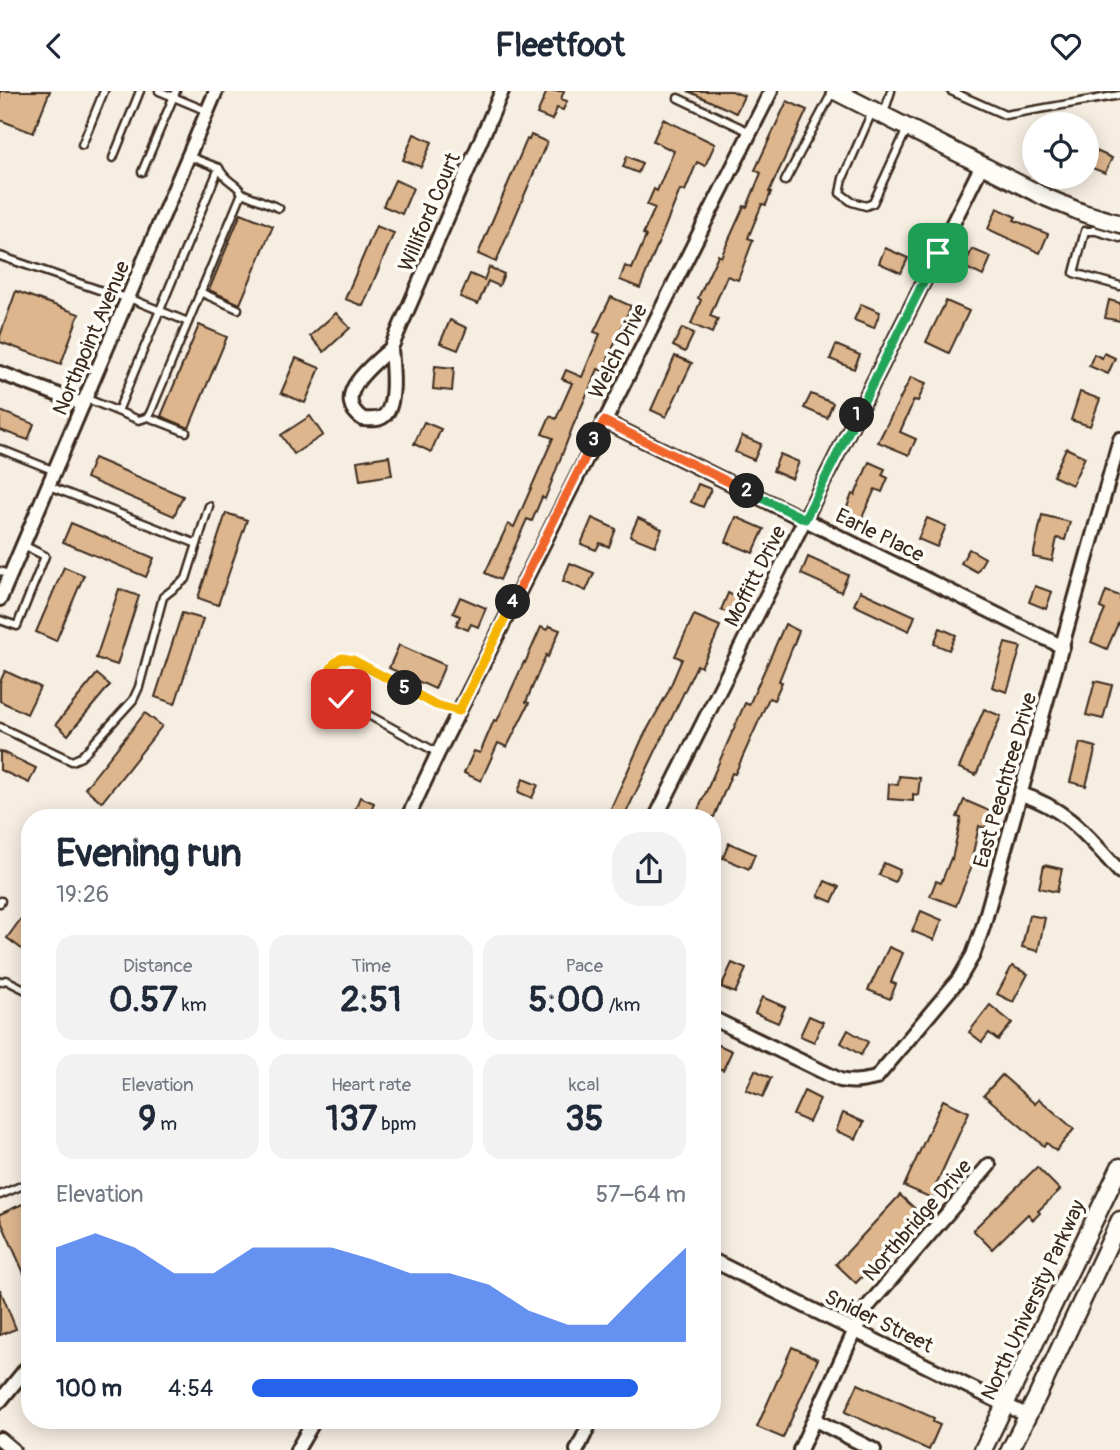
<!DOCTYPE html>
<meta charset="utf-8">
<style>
body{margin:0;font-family:Pangolin,sans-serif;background:#f2f2f3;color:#1f2937;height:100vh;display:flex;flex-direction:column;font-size:26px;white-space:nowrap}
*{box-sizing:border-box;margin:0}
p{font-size:23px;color:#747a83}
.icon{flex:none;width:38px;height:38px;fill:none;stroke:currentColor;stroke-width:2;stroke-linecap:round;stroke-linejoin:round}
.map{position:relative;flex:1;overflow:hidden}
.drawer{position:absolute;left:21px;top:718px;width:700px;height:620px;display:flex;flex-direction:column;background:#fff;border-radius:28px;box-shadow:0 4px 18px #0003}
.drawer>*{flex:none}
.buttons{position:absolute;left:1022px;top:21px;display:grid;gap:14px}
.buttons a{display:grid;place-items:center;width:77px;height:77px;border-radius:50%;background:#fff;box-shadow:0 4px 18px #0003;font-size:35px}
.pin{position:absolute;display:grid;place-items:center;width:60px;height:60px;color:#fff;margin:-30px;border-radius:14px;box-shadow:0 4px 10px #0006}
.km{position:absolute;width:35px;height:35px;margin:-18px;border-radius:50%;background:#222;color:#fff;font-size:19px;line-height:35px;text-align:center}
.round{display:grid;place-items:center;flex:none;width:74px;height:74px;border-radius:28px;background:#f2f2f3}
.summary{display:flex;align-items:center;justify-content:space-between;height:119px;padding:0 35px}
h1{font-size:38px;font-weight:700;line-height:52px}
.figures{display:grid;grid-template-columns:repeat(3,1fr);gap:10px;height:119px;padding:7px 35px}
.figures div{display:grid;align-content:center;border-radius:18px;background:#f2f2f3;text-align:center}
.figures b{font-size:35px;font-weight:700}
.figures small{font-size:19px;font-weight:400}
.figures p{font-size:19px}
.chart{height:196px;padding:14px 35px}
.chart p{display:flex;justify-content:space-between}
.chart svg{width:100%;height:126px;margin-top:7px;fill:#2563eb;opacity:.7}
ul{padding:0 35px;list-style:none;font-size:23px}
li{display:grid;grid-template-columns:112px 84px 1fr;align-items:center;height:52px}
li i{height:18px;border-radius:9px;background:#2563eb}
header{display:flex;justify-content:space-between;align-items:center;height:91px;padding:0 35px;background:#fff;font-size:32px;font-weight:700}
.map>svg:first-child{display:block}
.building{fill:#ddb68e;stroke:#3b2a1e;stroke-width:2}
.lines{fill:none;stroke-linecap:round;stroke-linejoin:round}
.lane-casing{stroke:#3b2a1e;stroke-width:11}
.street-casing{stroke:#3b2a1e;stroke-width:18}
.secondary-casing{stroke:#3b2a1e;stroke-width:21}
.lane{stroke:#fdfcf7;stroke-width:6}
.street{stroke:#fdfcf7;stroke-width:12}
.secondary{stroke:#fdfcf7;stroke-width:16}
.split-1-casing{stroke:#fff;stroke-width:14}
.split-2-casing{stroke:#fff;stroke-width:14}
.split-3-casing{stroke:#fff;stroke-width:14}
.split-4-casing{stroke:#fff;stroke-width:14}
.split-5-casing{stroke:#fff;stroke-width:14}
.split-6-casing{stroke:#fff;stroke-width:14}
.split-1{stroke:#22a559;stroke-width:9}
.split-2{stroke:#22a559;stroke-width:9}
.split-3{stroke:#f0652b;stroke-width:9}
.split-4{stroke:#f0652b;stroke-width:9}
.split-5{stroke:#f5b400;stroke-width:9}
.split-6{stroke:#f5b400;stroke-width:9}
.labels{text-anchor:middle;stroke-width:7;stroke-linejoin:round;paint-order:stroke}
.street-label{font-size:21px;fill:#3b2a1e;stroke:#fdfcf7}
</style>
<header><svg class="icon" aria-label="back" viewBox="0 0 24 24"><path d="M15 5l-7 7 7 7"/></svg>Fleetfoot<svg class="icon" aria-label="heart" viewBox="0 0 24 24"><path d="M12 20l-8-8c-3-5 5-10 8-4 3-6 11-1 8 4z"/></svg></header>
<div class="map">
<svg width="1120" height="1359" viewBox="0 0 1120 1359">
<rect width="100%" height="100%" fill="#f7eee2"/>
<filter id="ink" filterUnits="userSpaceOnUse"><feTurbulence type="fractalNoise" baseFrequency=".0143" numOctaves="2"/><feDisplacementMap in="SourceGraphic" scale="14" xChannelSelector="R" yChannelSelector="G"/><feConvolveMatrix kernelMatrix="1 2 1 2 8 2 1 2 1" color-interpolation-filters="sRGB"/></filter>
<g filter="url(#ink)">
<g class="building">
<path d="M0,0H50L33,42L0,29Z"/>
<path d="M547,0H564L561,8L567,10L563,19L557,17L552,29L537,23Z"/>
<path d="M688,0H732L744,5L736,22Z"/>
<path d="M787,10L807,19L769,101H771L766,114L762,113L748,147L753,149L738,189L727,185L710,225L718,228L712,242L691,233L701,209L698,207L718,164L721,166L744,115L747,116L761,82L755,79Z"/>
<path d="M663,28L715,53L705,75L697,71L685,100L680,99L640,197L620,189L625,175L632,178L646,145L643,143L655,117L647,114L654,98L657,100L674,60L653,50Z"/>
<path d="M414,43L432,51L421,76L403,69Z"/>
<path d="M531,44L547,51L496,171L478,163L527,48L529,49Z"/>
<path d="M1094,59L1112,67L1105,82L1087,75Z"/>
<path d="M627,65L642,72L638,82L623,76Z"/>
<path d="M395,89L413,97L402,123L383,115Z"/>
<path d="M997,117L1016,126L1014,129L1048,143L1040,162L988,138Z"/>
<path d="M241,122L273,135L240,213L209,199Z"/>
<path d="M376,135L394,142L363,215L345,208Z"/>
<path d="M885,157L908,167L901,182L879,172Z"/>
<path d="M972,158L991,166L983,185L964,176Z"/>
<path d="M489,176L504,183L499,195L488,190L478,213L460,206L470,183L484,189Z"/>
<path d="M16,200L79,223L61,273L0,251V245Z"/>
<path d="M611,206L631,215L603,280L598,278L573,335L545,408L542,406L532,430L527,428L500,489L485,482L508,433L514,436L553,347L542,343L550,325L556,328L572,292L562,288L566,279L582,286L600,243L594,241Z"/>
<path d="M1109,209L1120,212V230L1105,227Z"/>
<path d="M946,210L969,220L949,262L926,251Z"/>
<path d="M861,213L880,221L874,237L854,229Z"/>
<path d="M336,222L350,237L324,261L310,245Z"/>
<path d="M450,229L467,237L458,259L440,252Z"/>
<path d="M199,234L227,246L189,337L161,325Z"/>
<path d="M682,237L694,242L685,261L673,255Z"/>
<path d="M836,254L860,264L854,278L830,268Z"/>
<path d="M1104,262L1115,267L1108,283L1089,275L1094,263L1102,267Z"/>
<path d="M675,265L692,272L666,326L651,319Z"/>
<path d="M296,267L320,277L305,312L281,302Z"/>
<path d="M435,275L454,277L452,300L433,298Z"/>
<path d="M911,286L926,292L918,310L914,309L900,341L916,348L909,364L878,351Z"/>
<path d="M1080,301L1100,308L1090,335L1071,329Z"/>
<path d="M811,303L833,312L827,327L804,317Z"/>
<path d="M0,320L34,333L28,349L0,339Z"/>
<path d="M310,325L323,344L294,363L281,344Z"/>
<path d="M424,331L441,338L431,361L414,353Z"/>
<path d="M742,345L761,353L754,369L735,361Z"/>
<path d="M1066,357L1085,366L1072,394L1053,385Z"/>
<path d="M780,363L799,371L792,388L773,380Z"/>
<path d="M389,365L392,384L360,389L357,370Z"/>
<path d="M94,367L183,405L174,425L86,387Z"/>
<path d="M869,371L885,378L882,384L888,387L882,401L875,398L860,431L844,424L852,403L855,404Z"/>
<path d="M698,393L711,398L703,416L691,411Z"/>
<path d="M226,422L247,429L218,514L198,507Z"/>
<path d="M1042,424L1070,431L1065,449L1057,447L1052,470L1033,466Z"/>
<path d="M736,426L764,438L753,462L726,451Z"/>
<path d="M592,427L616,438L609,456L600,452L596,459L581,453Z"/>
<path d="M638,427L662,438L655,455L630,445Z"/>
<path d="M927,427L946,435L937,456L918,448Z"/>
<path d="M71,432L154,467L146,486L63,451Z"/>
<path d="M969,458L985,467L977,481L961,472Z"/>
<path d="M808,466L848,484L841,501L801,483Z"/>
<path d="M570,472L594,482L586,500L563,490Z"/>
<path d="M64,476L84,484L56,550L36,541Z"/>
<path d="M1035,495L1052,501L1046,518L1029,511Z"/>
<path d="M119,498L139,505L117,574L96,567Z"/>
<path d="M860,500L915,525L909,540L854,514Z"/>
<path d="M1106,500L1120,505V528L1107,558L1091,551L1105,519L1100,517Z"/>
<path d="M728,502L745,510L738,526L721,519Z"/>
<path d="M460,506L486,517L478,536L471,533L468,539L456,534L460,525L453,522Z"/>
<path d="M182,522L203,528L175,613L155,606Z"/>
<path d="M694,524L720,535L714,550L701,576L697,574L624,726H607L642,648L668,601L682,568L675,565Z"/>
<path d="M785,533L799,540L779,590L782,591L774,609L769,607L735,683L732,682L714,726H695L745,612L749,614Z"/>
<path d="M549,535L560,539L548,566L546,564L526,611L529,612L507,656L498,652L481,690L464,682L474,660L480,662L494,629L497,630L524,571L525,572L541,536L547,539Z"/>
<path d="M940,537L956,544L949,559L934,553Z"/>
<path d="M1005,552L1021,556L1007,601L992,596Z"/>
<path d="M399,554L445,574L435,598L389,577Z"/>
<path d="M5,580L40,596L27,623L0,610V591Z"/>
<path d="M97,583L110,594L68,644L56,633Z"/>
<path d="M1095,590L1112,594L1103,628L1086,624Z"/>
<path d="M984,618L1001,625L976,684L959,677Z"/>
<path d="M145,622L162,635L102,711L85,697Z"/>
<path d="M1080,652L1096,656L1086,695L1070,691Z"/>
<path d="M0,660L36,677L29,692L0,679Z"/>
<path d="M899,685L920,687L918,704L913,703V710L888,708L889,693L898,694Z"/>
<path d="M523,688L538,694L532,707L518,701Z"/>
<path d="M360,706L374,712L368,726H352Z"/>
<path d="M964,709L992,721L985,737L979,735L970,775H972L956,815L930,805L936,790L941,792L951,767L952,768L961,727L957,726Z"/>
<path d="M729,752L755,763L749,778L723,767Z"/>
<path d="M884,772L900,779L895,791L879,784Z"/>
<path d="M1044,774L1062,778L1057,801L1039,797Z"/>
<path d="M825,790L839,796L832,811L818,805Z"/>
<path d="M30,815V864L7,847Z"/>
<path d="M921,820L942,829L934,849L912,840Z"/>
<path d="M1029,824L1045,827L1038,860L1022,856Z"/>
<path d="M889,856L903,862L891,891L896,893L890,908L868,899Z"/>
<path d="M732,872L746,878L735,902L721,896Z"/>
<path d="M1012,875L1028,883L1013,911L997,903Z"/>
<path d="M762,906L785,916L778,932L755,922Z"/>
<path d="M990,914L1012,932L998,949L989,942L982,951L969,941Z"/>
<path d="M809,925L823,931L814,951L800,945Z"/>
<path d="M848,939L868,951L861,964L841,952Z"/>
<path d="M719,954L732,960L723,979L712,974V968Z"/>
<path d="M755,979L771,987L763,1006L746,999Z"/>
<path d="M1002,984L1035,1013L1039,1008L1074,1038L1056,1060L1047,1052L1044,1055L984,1004Z"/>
<path d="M804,1000L820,1008L809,1031L793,1024Z"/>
<path d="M943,1009L969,1021L936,1094L939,1096L934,1108L904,1095Z"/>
<path d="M843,1022L864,1031L856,1048L836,1040Z"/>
<path d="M1037,1076L1060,1099L1038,1120L1040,1122L1033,1129L1028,1123L992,1158L973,1139Z"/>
<path d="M900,1104L921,1123L856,1192L836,1173Z"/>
<path d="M27,1111L30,1118V1196L0,1128V1123Z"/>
<path d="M0,1198L16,1238L0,1244Z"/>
<path d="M792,1256L818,1268L783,1347L757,1336Z"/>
<path d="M858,1293L934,1327L933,1331L940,1334L929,1359L845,1321Z"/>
</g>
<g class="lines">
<g class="lane-casing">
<g id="lane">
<path d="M159,0L207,20"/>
<path d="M951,0L1005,24L1120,4"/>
<path d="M678,7L750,41"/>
<path d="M872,21L843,87L840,102L852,111L866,115L873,112L907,38"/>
<path d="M884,22L891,0"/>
<path d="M82,54L104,0"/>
<path d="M113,67L140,0"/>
<path d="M142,81L176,0"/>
<path d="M785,90L833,0"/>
<path d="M242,102L279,117"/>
<path d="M1093,139L1120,147"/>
<path d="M1093,140H1085L1074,182L1120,195"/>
<path d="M0,165L111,203L129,207L188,231"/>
<path d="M200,201L238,218"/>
<path d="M85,307L139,329L148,326L151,320L242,102C235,90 226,92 219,77L188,65"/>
<path d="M118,320L219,77"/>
<path d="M148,326L186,341"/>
<path d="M0,358L55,380"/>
<path d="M49,395L197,453"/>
<path d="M0,480L10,484"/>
<path d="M0,529L17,535L45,465L23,454"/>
<path d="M0,636L72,670L81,666L133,609L139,596L163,506L186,488L209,415"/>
<path d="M438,662L341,609L334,602L328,588C329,576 334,567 347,567L436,614L459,620"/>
<path d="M0,812L1,810"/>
<path d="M0,891L6,889L30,901"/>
<path d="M0,1104L30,1091"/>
</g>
</g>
<g class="street-casing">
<g id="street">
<path d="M391,257C374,273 329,305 363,328C370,328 379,330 385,324C397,312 392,273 391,257L502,0"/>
<path d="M0,282L83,313"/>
<path d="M604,330L1063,556"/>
<path d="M0,508L216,0"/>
<path d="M1021,703C1068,718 1088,746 1120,781"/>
<path d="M408,726L438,662L771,0"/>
<path d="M656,726L982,74"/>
<path d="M712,927L840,989C852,992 863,990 876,987L959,888L973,864L983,836L1120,348"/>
<path d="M712,1169L1028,1325"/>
<path d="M0,1310L30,1273"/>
<path d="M815,1329L874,1359"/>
<path d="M0,1348L13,1359"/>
<path d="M297,1359L315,1328"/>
<path d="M577,1359L592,1328"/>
<path d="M800,1359L855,1239L868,1215L989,1074"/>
</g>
</g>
<g class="secondary-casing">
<g id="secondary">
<path d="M835,0L1045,106L1083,122L1120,133"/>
<path d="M983,1359L1120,1076"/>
<path d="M1010,1359L1037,1306L1120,1129"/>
</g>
</g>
<use href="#lane" class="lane"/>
<use href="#street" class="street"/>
<use href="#secondary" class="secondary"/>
</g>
</g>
<g class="lines" filter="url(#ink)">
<g class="split-1-casing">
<path id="split-1" d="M857,324L938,162"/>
</g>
<g class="split-2-casing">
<path id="split-2" d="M747,400L805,428L857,324"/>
</g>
<g class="split-3-casing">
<path id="split-3" d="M594,349L604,330L747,400"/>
</g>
<g class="split-4-casing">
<path id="split-4" d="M513,511L594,349"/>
</g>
<g class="split-5-casing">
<path id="split-5" d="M405,597L436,614L459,620L513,511"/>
</g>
<g class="split-6-casing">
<path id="split-6" d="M341,608C327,596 323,577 342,567L353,569L405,597"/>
</g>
<use href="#split-1" class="split-1"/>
<use href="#split-2" class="split-2"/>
<use href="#split-3" class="split-3"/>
<use href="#split-4" class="split-4"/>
<use href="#split-5" class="split-5"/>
<use href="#split-6" class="split-6"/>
</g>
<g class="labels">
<g class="street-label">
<text transform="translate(429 121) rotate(-67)" y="7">Williford Court</text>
<text transform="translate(91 247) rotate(-67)" y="7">Northpoint Avenue</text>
<text transform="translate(618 260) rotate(-63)" y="7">Welch Drive</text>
<text transform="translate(880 444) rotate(26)" y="7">Earle Place</text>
<text transform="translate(755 485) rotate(-63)" y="7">Moffitt Drive</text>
<text transform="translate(1005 689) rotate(-74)" y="7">East Peachtree Drive</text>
<text transform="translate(917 1129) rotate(-49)" y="7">Northbridge Drive</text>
<text transform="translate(1033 1209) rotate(-65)" y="7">North University Parkway</text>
<text transform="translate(879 1230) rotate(26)" y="7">Snider Street</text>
</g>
</g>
</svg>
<div class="buttons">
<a><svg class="icon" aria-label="locate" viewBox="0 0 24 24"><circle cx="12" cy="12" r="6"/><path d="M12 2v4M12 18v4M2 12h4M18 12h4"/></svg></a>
</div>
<div class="pin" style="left:938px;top:162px;background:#1e9e55"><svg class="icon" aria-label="arrive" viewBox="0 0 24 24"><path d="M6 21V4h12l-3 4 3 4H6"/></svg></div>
<div class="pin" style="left:341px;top:608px;background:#d93025"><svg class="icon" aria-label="check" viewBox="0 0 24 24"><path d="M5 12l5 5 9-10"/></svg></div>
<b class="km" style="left:857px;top:324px">1</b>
<b class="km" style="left:747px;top:400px">2</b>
<b class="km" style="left:594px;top:349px">3</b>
<b class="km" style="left:513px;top:511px">4</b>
<b class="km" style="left:405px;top:597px">5</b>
<section class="drawer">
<div class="summary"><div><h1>Evening run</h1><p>19:26</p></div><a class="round"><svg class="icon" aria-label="share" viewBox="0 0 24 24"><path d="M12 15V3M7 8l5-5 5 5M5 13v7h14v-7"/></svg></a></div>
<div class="figures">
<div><p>Distance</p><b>0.57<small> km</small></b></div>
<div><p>Time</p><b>2:51</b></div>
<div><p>Pace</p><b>5:00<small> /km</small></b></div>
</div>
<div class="figures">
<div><p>Elevation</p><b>9<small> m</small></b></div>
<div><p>Heart rate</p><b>137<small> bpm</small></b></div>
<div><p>kcal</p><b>35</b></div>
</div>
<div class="chart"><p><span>Elevation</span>57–64 m</p>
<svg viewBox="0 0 160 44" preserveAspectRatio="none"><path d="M0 44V11L10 6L20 11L30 20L40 20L50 11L60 11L70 11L80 15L90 20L100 20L110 24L120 33L130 38L140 38L150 24L160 11V44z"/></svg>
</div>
<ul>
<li><b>100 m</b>4:54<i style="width:89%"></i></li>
</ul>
</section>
</div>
